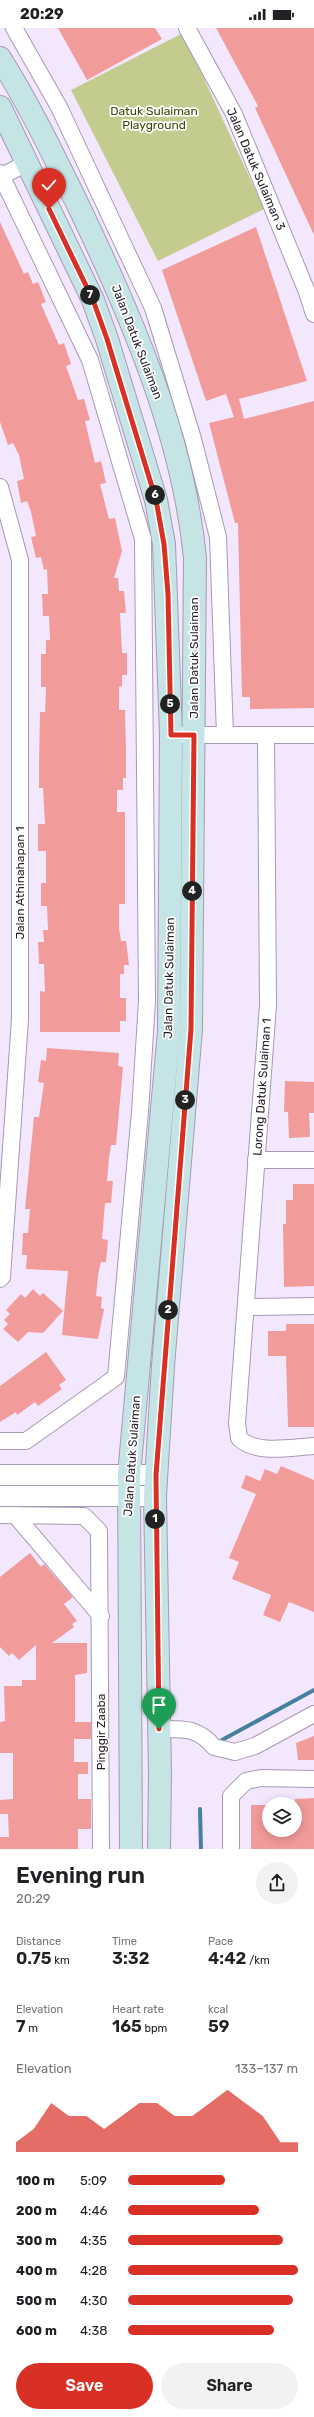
<!DOCTYPE html>
<meta charset="utf-8">
<style>
body{margin:0;font-family:Rubik,sans-serif;background:#f2f2f2;color:#202124;height:100vh;display:flex;flex-direction:column;font-size:15px;white-space:nowrap}
*{box-sizing:border-box;margin:0}
p{font-size:13px;color:#757577}
.icon{flex:none;width:22px;height:22px;fill:none;stroke:currentColor;stroke-width:2;stroke-linecap:round;stroke-linejoin:round}
.map{position:relative;height:1821px;overflow:hidden}
.side{display:flex;flex-direction:column;background:#fff;flex:1}
.side>*{flex:none}
.fabs{position:absolute;left:262px;top:1769px;display:grid;gap:8px}
.fabs a{display:grid;place-items:center;width:40px;height:40px;border-radius:50%;background:#fff;box-shadow:0 2px 10px #0003;font-size:20px}
.pin{position:absolute;display:grid;place-items:center;width:34px;height:34px;color:#fff;margin:-41px -17px;border-radius:50% 50% 50% 0;rotate:-45deg;box-shadow:0 0 4px #0007}
.pin .icon{rotate:45deg}
.km{position:absolute;width:20px;height:20px;margin:-10px;border-radius:50%;background:#222;color:#fff;font-size:11px;line-height:20px;text-align:center}
.round{display:grid;place-items:center;flex:none;width:42px;height:42px;border-radius:21px;background:#f2f2f2}
.headline{display:flex;align-items:center;justify-content:space-between;height:68px;padding:0 16px}
h1{font-size:22px;font-weight:600;line-height:30px}
.stats{display:grid;grid-template-columns:repeat(3,1fr);gap:6px;height:68px;padding:4px 16px}
.stats div{display:grid;align-content:center}
.stats b{font-size:17px;font-weight:600}
.stats small{font-size:11px;font-weight:400}
.stats p{font-size:11px}
.chart{height:112px;padding:8px 16px}
.chart p{display:flex;justify-content:space-between}
.chart svg{width:100%;height:72px;margin-top:4px;fill:#d93025;opacity:.7}
.action{display:flex;gap:8px;margin-top:auto;padding:8px 16px}
.action a{flex:1;height:46px;border-radius:24px;background:#d93025;color:#fff;font-size:16px;font-weight:600;line-height:46px;text-align:center}
.action a+a{background:#f2f2f2;color:#202124}
ul{padding:0 16px;list-style:none;font-size:13px}
li{display:grid;grid-template-columns:64px 48px 1fr;align-items:center;height:30px}
li i{height:10px;border-radius:5px;background:#d93025}
.status{display:flex;justify-content:space-between;align-items:center;height:28px;padding:0 20px;background:#fff;direction:ltr}
.status svg{height:11px;fill:currentColor}
.map>svg:first-child{display:block}
.green{fill:#c3cc8e}
.lines{fill:none;stroke-linecap:round;stroke-linejoin:round}
.stream{stroke:#4580a0;stroke-width:4}
.building{fill:#f19b9a}
.minor-casing{stroke:#a799b5;stroke-width:18}
.tertiary-casing{stroke:#a799b5;stroke-width:22}
.secondary-casing{stroke:#a799b5;stroke-width:24}
.minor{stroke:#fff;stroke-width:16}
.tertiary{stroke:#fff;stroke-width:20}
.secondary{stroke:#c5e4e6;stroke-width:22}
.route-casing{stroke:#fff;stroke-width:8}
.route{stroke:#d93025;stroke-width:5}
.labels{text-anchor:middle;stroke-width:3.5;stroke-linejoin:round;paint-order:stroke}
.park-label{font-size:12px;fill:#414709;stroke:#fff}
.street-label{font-size:12px;fill:#231d28;stroke:#fff}
</style>
<div class="status"><b>20:29</b><svg viewBox="0 0 49 12"><path d="M0 12V9h3v3zM5 12V6h3v6zM10 12V3h3v9zM15 12V0h3v12zM26 1h20v11H26zM47 4h2v5h-2z"/></svg></div>
<div class="map">
<svg width="314" height="1821" viewBox="0 0 314 1821">
<rect width="100%" height="100%" fill="#f3e7fe"/>
<path class="green" d="M183,5L264,181L158,233L71,62Z"/>
<g class="lines">
<g class="stream">
<path d="M222,1712L314,1662"/>
<path d="M200,1781L201,1821"/>
</g>
</g>
<g class="building">
<path d="M58,0H155L162,11L87,52Z"/>
<path d="M216,0H314V207L255,80L258,78Z"/>
<path d="M0,194L24,246L28,244L33,256L38,254L46,274L41,276L59,317L64,315L71,336L66,338L78,372L84,371L90,392L85,393L95,435L101,433L106,455L100,456L109,491L115,490L122,523L114,550H118L119,563H124L126,585H120L122,625H127V647H122V658L119,659V682H125L126,724V750H123V762H117V784H125V876H119V900L121,913H126L129,937H124V946H120V970H126V993H120V1004H40V963L45,964L44,936H39L38,914H44L43,902H48L47,878H41V855H46V823H38V796H45L43,760H39V736L40,684H45L46,659H41V626H46V612H50L49,588H43L42,566H48L47,541L44,542L41,529L36,530L31,509L36,508L31,484L27,473L21,475L17,453L24,451L19,427L13,415L8,417L0,394Z"/>
<path d="M256,199L307,353L239,371L244,391L314,373V680L250,681V669H242L238,495H235L209,395L234,389L226,366L206,373L162,242Z"/>
<path d="M47,1020L119,1025L118,1038L123,1039L116,1117H111L109,1130L107,1153H113L111,1175H105L102,1211L108,1212L106,1234H101L98,1247L96,1268L102,1269L101,1280L104,1281L98,1311L62,1307L68,1243L26,1241L27,1227H22L23,1205H28L30,1181H25L34,1089H39L44,1055L38,1054L41,1032L46,1033Z"/>
<path d="M285,1053L314,1054V1085H309L310,1109L289,1110L288,1084H284Z"/>
<path d="M293,1156H314V1258L284,1259L283,1196H286V1172H293Z"/>
<path d="M33,1261L40,1268L43,1265L63,1283L43,1305L28,1304L18,1314L3,1301L8,1296L4,1292L10,1286L6,1282L21,1266L25,1270Z"/>
<path d="M286,1296H314V1399H288L286,1328H268V1303H286Z"/>
<path d="M46,1324L66,1352L59,1357L62,1361L38,1378L35,1374L17,1387L16,1384L0,1394V1358Z"/>
<path d="M281,1438L314,1452V1584L289,1574L280,1594L263,1587L271,1567L232,1551L239,1534L229,1530L256,1466L241,1460L246,1447L260,1453L265,1441L277,1446Z"/>
<path d="M30,1525L41,1539L44,1536L73,1569L64,1576L77,1593L72,1596L74,1599L52,1615H87V1645L75,1647V1694H91V1711H74V1734H88V1746H78V1771H91V1801H78V1821H0V1809H9L8,1786H0V1772L13,1771V1725H0V1694L5,1693L4,1658H22V1652H36V1617L19,1632L12,1625L9,1628L0,1619V1549Z"/>
<path d="M314,1708V1732H298L296,1715Z"/>
<path d="M314,1770V1821H251V1777H269V1802H295V1771Z"/>
</g>
<g class="lines">
<g class="minor-casing">
<g id="minor">
<path d="M14,0L59,79L153,280L193,411L218,509L225,707"/>
<path d="M187,0L234,86L307,264L314,286"/>
<path d="M0,145L90,332L143,511L147,973L140,1084L116,1349L26,1413H0"/>
<path d="M0,149L27,135"/>
<path d="M0,459L20,532V991L2,1249L0,1251"/>
<path d="M183,707H314"/>
<path d="M266,707L268,977L237,1395L239,1410C256,1427 291,1419 314,1418"/>
<path d="M256,1132H314"/>
<path d="M248,1279L314,1278"/>
<path d="M0,1487L84,1488L99,1503L101,1821"/>
<path d="M15,1487L101,1588"/>
<path d="M159,1701C183,1701 198,1699 214,1719L235,1724L255,1718L314,1686"/>
<path d="M231,1821V1768L246,1753L261,1750L314,1751"/>
</g>
</g>
<g class="tertiary-casing">
<g id="tertiary">
<path d="M0,1447H156"/>
<path d="M0,1468H155"/>
</g>
</g>
<g class="secondary-casing">
<g id="secondary">
<path d="M0,30C30,78 54,128 79,179C132,290 183,407 195,530L191,1001L163,1338L155,1468L160,1745L159,1821"/>
<path d="M0,79L93,272L107,311L156,472L164,516L171,707L169,1003L129,1447L131,1821"/>
</g>
</g>
<use href="#minor" class="minor"/>
<use href="#tertiary" class="tertiary"/>
<use href="#secondary" class="secondary"/>
</g>
<g class="lines">
<g class="route-casing">
<path id="route" d="M49,181L93,272L107,311L156,472L164,516L168,566L171,707H194L191,1001L156,1447L159,1701"/>
</g>
<use href="#route" class="route"/>
</g>
<g class="labels">
<g class="park-label">
<text x="154" y="87">Datuk Sulaiman<tspan x="154" dy="14">Playground</tspan></text>
</g>
<g class="street-label">
<text transform="translate(256 141) rotate(67)" y="4">Jalan Datuk Sulaiman 3</text>
<text transform="translate(137 314) rotate(69)" y="4">Jalan Datuk Sulaiman</text>
<text transform="translate(194 630) rotate(-90)" y="4">Jalan Datuk Sulaiman</text>
<text transform="translate(20 855) rotate(-90)" y="4">Jalan Athinahapan 1</text>
<text transform="translate(169 950) rotate(-89)" y="4">Jalan Datuk Sulaiman</text>
<text transform="translate(262 1059) rotate(-86)" y="4">Lorong Datuk Sulaiman 1</text>
<text transform="translate(132 1428) rotate(-86)" y="4">Jalan Datuk Sulaiman</text>
<text transform="translate(101 1704) rotate(-90)" y="4">Pinggir Zaaba</text>
</g>
</g>
</svg>
<div class="fabs">
<a><svg class="icon" aria-label="layers" viewBox="0 0 24 24"><path d="M12 4l9 5-9 5-9-5zM3 14l9 5 9-5"/></svg></a>
</div>
<div class="pin" style="left:159px;top:1701px;background:#1e9e55"><svg class="icon" aria-label="arrive" viewBox="0 0 24 24"><path d="M6 21V4h12l-3 4 3 4H6"/></svg></div>
<div class="pin" style="left:49px;top:181px;background:#d93025"><svg class="icon" aria-label="check" viewBox="0 0 24 24"><path d="M5 12l5 5 9-10"/></svg></div>
<b class="km" style="left:155px;top:1491px">1</b>
<b class="km" style="left:168px;top:1282px">2</b>
<b class="km" style="left:185px;top:1072px">3</b>
<b class="km" style="left:192px;top:863px">4</b>
<b class="km" style="left:170px;top:676px">5</b>
<b class="km" style="left:155px;top:467px">6</b>
<b class="km" style="left:90px;top:267px">7</b>
</div>
<section class="side">
<div class="headline"><div><h1>Evening run</h1><p>20:29</p></div><a class="round"><svg class="icon" aria-label="share" viewBox="0 0 24 24"><path d="M12 15V3M7 8l5-5 5 5M5 13v7h14v-7"/></svg></a></div>
<div class="stats">
<div><p>Distance</p><b>0.75<small> km</small></b></div>
<div><p>Time</p><b>3:32</b></div>
<div><p>Pace</p><b>4:42<small> /km</small></b></div>
</div>
<div class="stats">
<div><p>Elevation</p><b>7<small> m</small></b></div>
<div><p>Heart rate</p><b>165<small> bpm</small></b></div>
<div><p>kcal</p><b>59</b></div>
</div>
<div class="chart"><p><span>Elevation</span>133–137 m</p>
<svg viewBox="0 0 160 44" preserveAspectRatio="none"><path d="M0 44V38L10 30L20 14L30 22L40 22L50 30L60 22L70 14L80 14L90 22L100 22L110 14L120 6L130 14L140 22L150 38L160 38V44z"/></svg>
</div>
<ul>
<li><b>100 m</b>5:09<i style="width:57%"></i></li>
<li><b>200 m</b>4:46<i style="width:77%"></i></li>
<li><b>300 m</b>4:35<i style="width:91%"></i></li>
<li><b>400 m</b>4:28<i style="width:100%"></i></li>
<li><b>500 m</b>4:30<i style="width:97%"></i></li>
<li><b>600 m</b>4:38<i style="width:86%"></i></li>
</ul>
<div class="action"><a>Save</a><a>Share</a></div>
</section>
